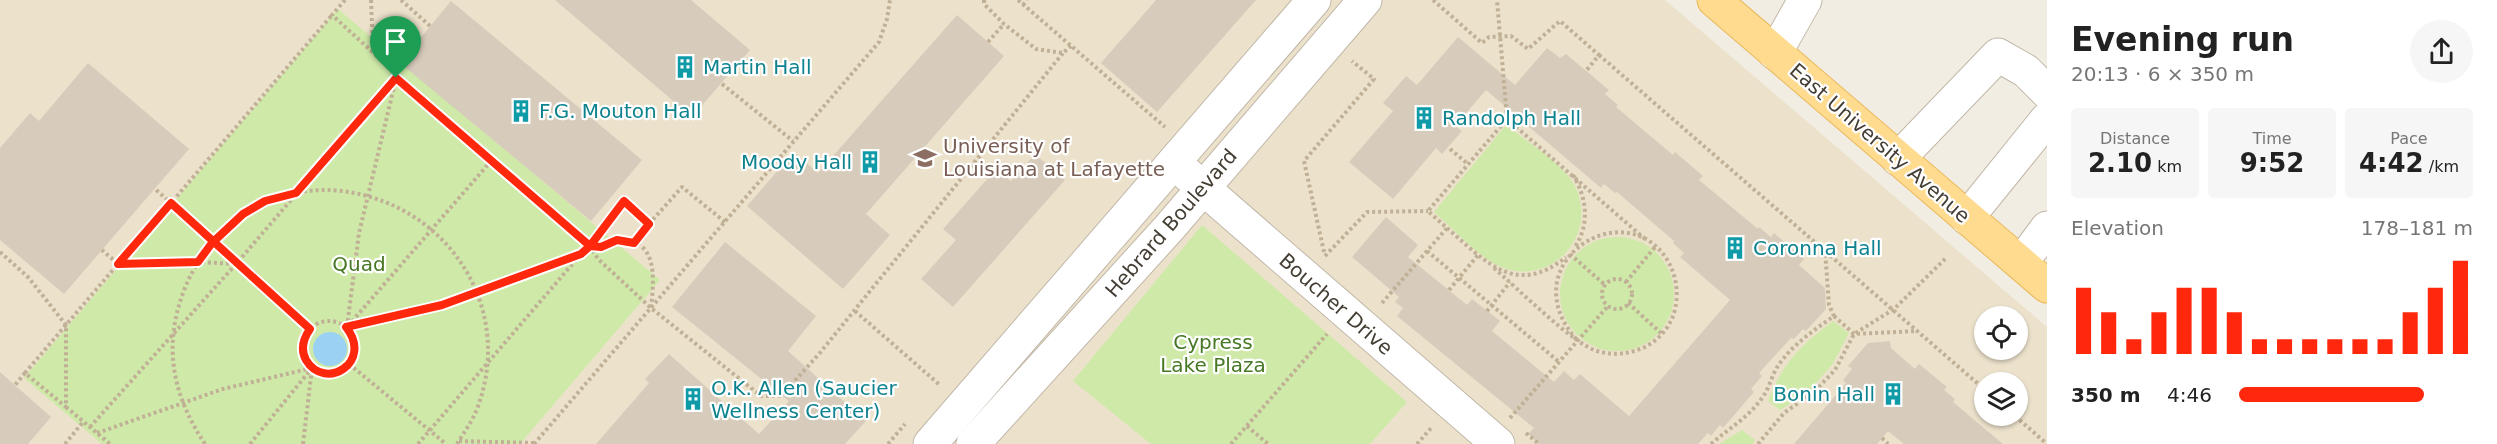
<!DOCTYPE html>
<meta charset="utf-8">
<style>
body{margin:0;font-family:"DejaVu Sans",sans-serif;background:#f6f6f6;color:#222;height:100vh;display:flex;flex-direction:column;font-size:22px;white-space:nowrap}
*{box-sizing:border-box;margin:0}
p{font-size:20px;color:#767676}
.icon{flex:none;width:33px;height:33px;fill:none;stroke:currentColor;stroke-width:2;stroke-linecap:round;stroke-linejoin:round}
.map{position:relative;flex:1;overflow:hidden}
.drawer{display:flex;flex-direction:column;background:#fff;width:450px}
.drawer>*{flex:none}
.controls{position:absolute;left:1974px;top:306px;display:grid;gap:12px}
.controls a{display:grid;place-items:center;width:54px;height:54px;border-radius:50%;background:#fff;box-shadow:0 2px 4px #0004;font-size:30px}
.pin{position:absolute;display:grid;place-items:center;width:51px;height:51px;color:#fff;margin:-62px -26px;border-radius:50% 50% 50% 0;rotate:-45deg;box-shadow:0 0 6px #0007}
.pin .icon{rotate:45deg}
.round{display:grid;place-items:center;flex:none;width:63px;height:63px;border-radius:32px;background:#f6f6f6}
.summary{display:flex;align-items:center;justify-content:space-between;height:102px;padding:0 24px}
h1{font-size:33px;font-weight:600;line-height:45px}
.stats{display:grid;grid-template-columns:repeat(3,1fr);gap:9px;height:102px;padding:6px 24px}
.stats div{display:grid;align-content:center;border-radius:6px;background:#f6f6f6;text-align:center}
.stats b{font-size:26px;font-weight:600}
.stats small{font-size:16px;font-weight:400}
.stats p{font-size:16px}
.chart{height:168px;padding:12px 24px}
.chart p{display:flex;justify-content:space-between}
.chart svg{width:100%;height:108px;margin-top:6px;stroke:#ff280d;stroke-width:6}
ul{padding:0 24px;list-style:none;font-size:20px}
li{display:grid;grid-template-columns:96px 72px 1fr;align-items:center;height:45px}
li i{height:15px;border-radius:8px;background:#ff280d}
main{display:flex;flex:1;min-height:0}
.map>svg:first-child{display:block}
.education{fill:#ece2cc;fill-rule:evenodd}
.green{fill:#cfe9a9}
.water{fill:#9bd2f3}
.building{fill:#d7cbbb}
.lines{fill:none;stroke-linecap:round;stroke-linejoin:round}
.minor-casing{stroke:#c1b7a8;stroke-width:35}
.major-casing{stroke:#e9b85a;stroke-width:35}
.path{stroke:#c0b096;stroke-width:4;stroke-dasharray:3 3;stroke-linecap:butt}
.minor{stroke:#fff;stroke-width:33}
.major{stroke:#ffdb8f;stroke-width:33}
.route-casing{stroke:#fff;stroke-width:12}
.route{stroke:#ff280d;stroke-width:8}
.labels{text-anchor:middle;stroke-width:4.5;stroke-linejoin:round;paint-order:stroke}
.culture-label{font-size:20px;fill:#0d838f;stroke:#fff;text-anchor:start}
.street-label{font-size:20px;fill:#443d33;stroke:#fff}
.education-label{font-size:20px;fill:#785e54;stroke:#fff;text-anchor:start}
.park-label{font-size:20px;fill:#477824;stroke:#fff}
</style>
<main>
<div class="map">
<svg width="2047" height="444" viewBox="0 0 2047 444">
<rect width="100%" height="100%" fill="#f2ede3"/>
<path class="education" d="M0,0H1665L2047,327V444H0ZM1984,316H2018V350H1984ZM1984,382H2018V416H1984Z"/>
<g class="green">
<path d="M338,9L660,280L520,444H102L24,378Z"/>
<path d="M1506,125C1526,141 1564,164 1575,186C1601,239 1544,293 1493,263C1474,252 1451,227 1434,212Z"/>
<path d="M1202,225L1407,402L1370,444H1151L1073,381Z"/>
<circle cx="1617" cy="294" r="57"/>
<path d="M1833,321L1849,333L1832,365L1808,392L1780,410L1768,401C1783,362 1800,346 1833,321Z"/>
<path d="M1742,430L1755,440L1753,444H1719Z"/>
</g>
<circle class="water" cx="330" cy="349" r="17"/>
<g class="building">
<path d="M555,0H691L750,50L692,117Z"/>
<path d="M1156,0H1256L1157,112L1101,63Z"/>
<path d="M451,1L642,160L591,221L400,63Z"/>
<path d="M957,15L1004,56L866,214L890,235L843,289L747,206L794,152L818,173Z"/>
<path d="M1458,37L1515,85L1547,48L1560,58L1566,54L1609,90L1605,94L1618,105L1616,107L1673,155L1675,152L1703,176L1699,180L1758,229L1759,227L1771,237L1774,233L1804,259L1799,265L1825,288L1826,309L1806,331L1803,329L1794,339L1791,338L1759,373L1762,376L1751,389L1754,392L1723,428L1720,425L1711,436L1708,433L1698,444H1539L1528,434L1534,428L1397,316L1403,308L1395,302L1399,297L1352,257L1386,217L1418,245L1408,257L1467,305L1472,299L1500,321L1492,331L1554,382L1564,371L1574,380L1580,374L1629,416L1730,300L1680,257L1684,253L1673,243L1674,241L1617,192L1615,193L1604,184L1601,188L1486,90L1455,126L1462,131L1442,154L1436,148L1393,199L1349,162L1393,111L1383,103L1406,76L1417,85Z"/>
<path d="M88,63L189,149L64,294L0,240V148L30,113L39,121Z"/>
<path d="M1035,154L1065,180L953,307L921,279L956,240L943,229L996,169L1011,181Z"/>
<path d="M725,242L816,316L788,351L866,421L845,444H596L649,383L645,379L669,354L759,434L789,401L672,307Z"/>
<path d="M1890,341L1891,348L1915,369L1919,364L1947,387L1944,390L1955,399L1953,402L2003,444H1904L1888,431L1877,444H1794L1846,383L1843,380L1852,369L1848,366L1868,343Z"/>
<path d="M0,372L51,417L28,444H0Z"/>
</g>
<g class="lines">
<g class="minor-casing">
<g id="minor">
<path d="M1775,53L1805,0"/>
<path d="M1898,159L1998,55L2026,71L2047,92"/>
<path d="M1187,174L1498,444"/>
<path d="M1967,218L2047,119"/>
<path d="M2021,263L2047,228"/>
<path d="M930,444L1314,0"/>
<path d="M973,444L1169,228L1365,0"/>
</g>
</g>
<g class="major-casing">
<path id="major" d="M1714,0L2047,286"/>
</g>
<g class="path">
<path d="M345,0L332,15L391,69L396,78L590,246L598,259L651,308L761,396H781L819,354L1063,53"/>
<path d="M371,0L373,51"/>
<path d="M401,0L430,26"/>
<path d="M984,0V4L1004,24L1036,49L1063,53L1071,46"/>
<path d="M1018,0L1165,127"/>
<path d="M1433,0L1482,43L1489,37L1511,36L1528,49L1560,21L1599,55L1586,71"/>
<path d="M1023,5L1027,0"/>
<path d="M988,42L1004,24"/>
<path d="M1599,55L1984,389"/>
<path d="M722,84L793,141"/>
<path d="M1507,119L1645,239"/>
<path d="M1450,149L1468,164"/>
<path d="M1573,175C1587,198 1590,224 1575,247"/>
<path d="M1447,228C1485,261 1516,298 1566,257"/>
<path d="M634,243L649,224"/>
<path d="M591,246C601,247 608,241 618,240C659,238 654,280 651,308"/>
<path d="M1427,251L1558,361"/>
<path d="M0,252L28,277L66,325V407L25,373L15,385"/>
<path d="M1324,252L1304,161L1374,79L1352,61"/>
<path d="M1570,254L1605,285"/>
<path d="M1325,256L1367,212L1428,211"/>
<path d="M119,263L171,203L155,189"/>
<path d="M118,264L198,262L236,264L171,203L332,15"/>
<path d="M236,264L310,329"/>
<path d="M1494,268C1516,287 1573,344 1597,351C1614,356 1629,354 1645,347C1659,340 1672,325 1675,309C1679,292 1676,276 1668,261C1625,190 1509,264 1577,340"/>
<circle cx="1617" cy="294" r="15"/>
<path d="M1626,282L1655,247"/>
<path d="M1449,290L1478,255"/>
<path d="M1382,303L1447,228L1428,211L1507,119L1497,0"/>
<path d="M1628,303L1662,334"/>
<path d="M855,311L941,386"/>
<path d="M1487,311L1510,282"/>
<path d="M1834,316L1854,334L1918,331"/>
<circle cx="329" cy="347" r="26"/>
<path d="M348,326L491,161"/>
<path d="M347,327L442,305L581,254L590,246L624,201L649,224L682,187L725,222"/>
<path d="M347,327L359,233L396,79"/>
<path d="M349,364L446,444"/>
<path d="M25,373L118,264L102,250"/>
<path d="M66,407L110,444"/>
<path d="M2015,416L2047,444"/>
<path d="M1510,418L1608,306"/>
<path d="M1247,426L1268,444"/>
<path d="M90,427L236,264L396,78"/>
<path d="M97,433L223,389L312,368"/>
<path d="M1526,433L1539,444"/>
<path d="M1882,438L1888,444"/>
<path d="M459,441L534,443"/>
<path d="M65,444L83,422"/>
<path d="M205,444C173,396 163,348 183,293C192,268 207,248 226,230C258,200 298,186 342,191C447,204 516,307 477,409C472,422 464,432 457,444"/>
<path d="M250,444L312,368"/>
<path d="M303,444L312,368"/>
<path d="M418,444L581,254"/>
<path d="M534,444L879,42L887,19L890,0"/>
<path d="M888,444L905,424"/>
<path d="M1231,444L1327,334"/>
<path d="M1417,444L1432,427"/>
<path d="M1711,444C1729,428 1747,419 1762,398C1769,389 1771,378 1776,369C1790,346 1813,331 1834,316L1829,305L1825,250"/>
<path d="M1758,444L1784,413L1814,392L1835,370L1854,334L1894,309L1946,258"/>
</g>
<use href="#minor" class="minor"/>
<use href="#major" class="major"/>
</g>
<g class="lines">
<g class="route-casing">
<path id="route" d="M396,78L296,193L265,201L243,214L212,243L198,262L118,264L171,203L310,329C303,339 300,349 306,360C325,392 374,362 346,327L442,305L581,254L590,246L601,247L617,240L634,243L649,224L624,201L590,246L396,78"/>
</g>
<use href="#route" class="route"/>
</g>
<defs>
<g id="building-bare" transform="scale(1.8)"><path d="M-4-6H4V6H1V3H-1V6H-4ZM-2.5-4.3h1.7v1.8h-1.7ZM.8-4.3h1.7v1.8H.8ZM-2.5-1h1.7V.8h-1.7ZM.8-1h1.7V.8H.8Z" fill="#0f9aa8" stroke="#fff" stroke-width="2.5" paint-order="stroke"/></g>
<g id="university-bare" transform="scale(1.8)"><path d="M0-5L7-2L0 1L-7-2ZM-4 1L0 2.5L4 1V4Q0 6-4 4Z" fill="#8d6e63" stroke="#fff" stroke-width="2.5" paint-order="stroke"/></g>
</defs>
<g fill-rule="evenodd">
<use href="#building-bare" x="685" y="67"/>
<use href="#building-bare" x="521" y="111"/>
<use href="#building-bare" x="1424" y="118"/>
<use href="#university-bare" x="925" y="158"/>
<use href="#building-bare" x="870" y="162"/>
<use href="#building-bare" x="1735" y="248"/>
<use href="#building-bare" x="1893" y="394"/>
<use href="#building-bare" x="693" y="399"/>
</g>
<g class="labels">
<g class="culture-label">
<text x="703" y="74">Martin Hall</text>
<text x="539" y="118">F.G. Mouton Hall</text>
<text x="1442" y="125">Randolph Hall</text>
<text x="852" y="169" text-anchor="end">Moody Hall</text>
<text x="1753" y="255">Coronna Hall</text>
<text x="711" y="395">O.K. Allen (Saucier<tspan x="711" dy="23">Wellness Center)</tspan></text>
<text x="1875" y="401" text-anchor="end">Bonin Hall</text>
</g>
<g class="street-label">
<text transform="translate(1880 143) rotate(41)" y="7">East University Avenue</text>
<text transform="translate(1171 223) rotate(-49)" y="7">Hebrard Boulevard</text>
<text transform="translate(1336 304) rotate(41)" y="7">Boucher Drive</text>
</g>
<g class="education-label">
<text x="943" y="153">University of<tspan x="943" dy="23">Louisiana at Lafayette</tspan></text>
</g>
<g class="park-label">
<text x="359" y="271">Quad</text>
<text x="1213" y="349">Cypress<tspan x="1213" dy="23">Lake Plaza</tspan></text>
</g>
</g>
</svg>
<div class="controls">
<a><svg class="icon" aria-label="locate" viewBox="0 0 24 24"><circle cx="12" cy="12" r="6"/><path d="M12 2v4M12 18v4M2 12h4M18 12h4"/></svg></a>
<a><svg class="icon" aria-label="layers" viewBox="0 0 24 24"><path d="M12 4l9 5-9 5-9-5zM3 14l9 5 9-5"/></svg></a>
</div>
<div class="pin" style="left:396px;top:78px;background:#1e9e55"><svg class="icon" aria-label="arrive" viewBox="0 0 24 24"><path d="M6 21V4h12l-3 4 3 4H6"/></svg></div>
</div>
<section class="drawer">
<div class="summary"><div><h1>Evening run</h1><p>20:13 · 6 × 350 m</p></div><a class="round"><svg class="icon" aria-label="share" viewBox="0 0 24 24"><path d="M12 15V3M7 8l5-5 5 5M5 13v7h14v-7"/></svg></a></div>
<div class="stats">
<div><p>Distance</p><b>2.10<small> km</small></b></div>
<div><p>Time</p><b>9:52</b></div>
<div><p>Pace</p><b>4:42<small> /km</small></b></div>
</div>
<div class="chart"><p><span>Elevation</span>178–181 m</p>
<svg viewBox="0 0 160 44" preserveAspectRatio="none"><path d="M5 44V17M15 44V27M25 44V38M35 44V27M45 44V17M55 44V17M65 44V27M75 44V38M85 44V38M95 44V38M105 44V38M115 44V38M125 44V38M135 44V27M145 44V17M155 44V6"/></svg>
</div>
<ul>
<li><b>350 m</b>4:46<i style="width:79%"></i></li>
</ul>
</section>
</main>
